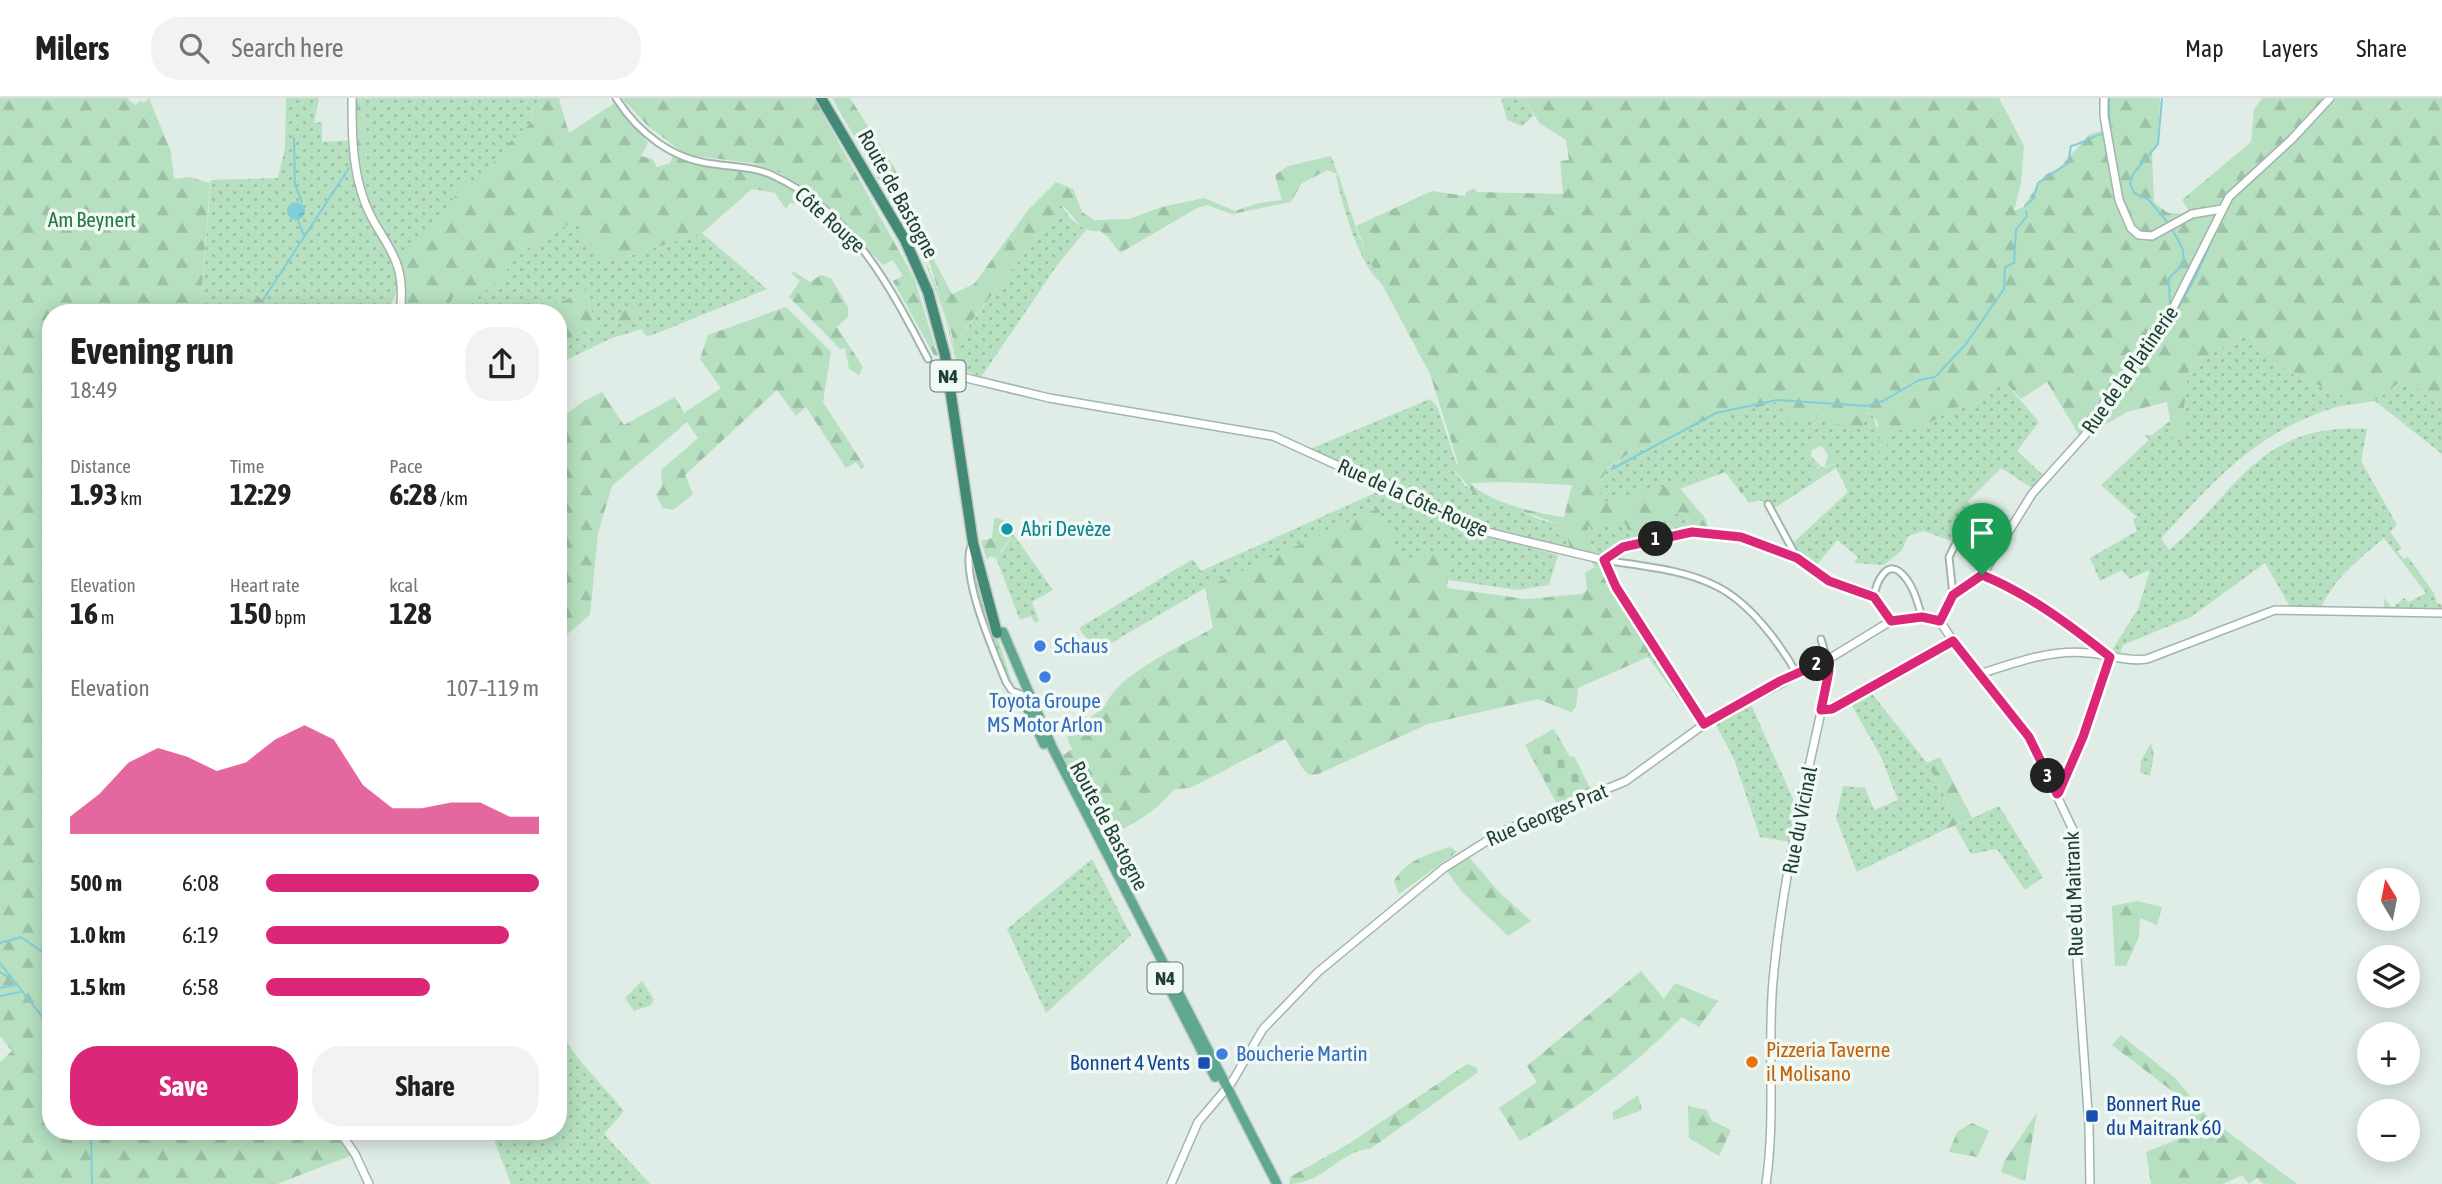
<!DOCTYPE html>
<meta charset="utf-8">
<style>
body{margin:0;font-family:"Asap Condensed",sans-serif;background:#f2f2f2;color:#202124;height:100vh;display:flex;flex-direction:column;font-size:26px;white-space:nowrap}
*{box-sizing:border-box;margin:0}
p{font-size:23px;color:#757577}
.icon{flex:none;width:38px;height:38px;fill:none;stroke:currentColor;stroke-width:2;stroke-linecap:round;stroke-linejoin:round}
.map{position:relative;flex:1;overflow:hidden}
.panel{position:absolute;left:42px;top:206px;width:525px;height:836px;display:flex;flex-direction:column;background:#fff;border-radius:28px;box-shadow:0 4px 18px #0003}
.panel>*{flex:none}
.needle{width:46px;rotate:350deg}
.controls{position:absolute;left:2357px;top:770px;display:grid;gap:14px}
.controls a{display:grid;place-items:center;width:63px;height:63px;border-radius:50%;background:#fff;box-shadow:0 4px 18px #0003;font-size:35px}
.pin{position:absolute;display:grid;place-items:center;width:60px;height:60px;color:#fff;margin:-72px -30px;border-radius:50% 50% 50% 0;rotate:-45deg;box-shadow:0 0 7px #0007}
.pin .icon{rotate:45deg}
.km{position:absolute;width:35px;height:35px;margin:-18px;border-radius:50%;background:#222;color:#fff;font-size:19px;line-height:35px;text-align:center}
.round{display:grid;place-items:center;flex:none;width:74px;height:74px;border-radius:28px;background:#f2f2f2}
.headline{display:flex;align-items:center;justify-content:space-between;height:119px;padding:0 28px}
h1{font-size:38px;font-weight:700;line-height:52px}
.metrics{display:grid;grid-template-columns:repeat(3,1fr);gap:10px;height:119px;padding:7px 28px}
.metrics div{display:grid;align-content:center}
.metrics b{font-size:30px;font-weight:700}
.metrics small{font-size:19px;font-weight:400}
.metrics p{font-size:19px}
.chart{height:196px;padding:14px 28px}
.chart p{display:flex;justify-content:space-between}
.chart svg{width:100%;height:126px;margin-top:7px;fill:#db2777;opacity:.7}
.action{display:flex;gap:14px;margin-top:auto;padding:14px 28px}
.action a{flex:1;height:80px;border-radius:28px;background:#db2777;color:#fff;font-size:28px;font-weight:700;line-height:80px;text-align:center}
.action a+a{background:#f2f2f2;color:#202124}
ul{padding:0 28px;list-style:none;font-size:23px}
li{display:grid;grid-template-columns:112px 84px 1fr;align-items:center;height:52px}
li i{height:18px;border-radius:9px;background:#db2777}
header{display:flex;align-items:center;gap:42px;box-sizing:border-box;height:98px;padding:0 35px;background:#fff;border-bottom:2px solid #e0e0e0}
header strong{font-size:33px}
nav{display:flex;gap:38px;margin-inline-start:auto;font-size:24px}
.search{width:490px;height:63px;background:#f2f2f2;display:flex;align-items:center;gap:18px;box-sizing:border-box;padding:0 24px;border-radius:28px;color:#757577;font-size:26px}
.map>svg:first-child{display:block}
.grass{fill:url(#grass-dots);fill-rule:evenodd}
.forest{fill:url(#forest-firs);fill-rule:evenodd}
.cemetery{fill:url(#cemetery-stones)}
.water{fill:url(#water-ripples)}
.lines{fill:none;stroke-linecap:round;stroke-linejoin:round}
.stream{stroke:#81ced8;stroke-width:2}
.minor-casing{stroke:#a2b5ad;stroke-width:9}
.tertiary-casing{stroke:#a2b5ad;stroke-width:10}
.primary-casing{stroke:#c0c9c6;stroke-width:12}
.trunk-casing{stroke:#c0c9c6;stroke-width:13}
.minor{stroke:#fff;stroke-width:5}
.tertiary{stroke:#fff;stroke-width:7}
.primary{stroke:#5fa791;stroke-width:9}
.trunk{stroke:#438a76;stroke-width:10}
.route-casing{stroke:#fff;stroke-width:14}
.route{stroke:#db2777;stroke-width:9}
.culture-dot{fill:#0f9aa8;stroke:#f0f9f4;stroke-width:2.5}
.shop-dot{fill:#3f7fe0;stroke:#f0f9f4;stroke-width:2.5}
.food-dot{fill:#e8710a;stroke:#f0f9f4;stroke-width:2.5}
.transit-dot{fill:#1a4fb4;stroke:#f0f9f4;stroke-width:2.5}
.labels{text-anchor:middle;stroke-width:7;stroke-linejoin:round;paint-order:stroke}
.shield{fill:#f0f9f4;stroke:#5e776e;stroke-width:2}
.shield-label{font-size:19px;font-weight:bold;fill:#1f3f35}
.street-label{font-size:21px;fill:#1f3f35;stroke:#f0f9f4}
.park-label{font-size:21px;fill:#247a42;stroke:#f0f9f4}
.culture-label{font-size:21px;fill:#0d838f;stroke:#f0f9f4;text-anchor:start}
.shop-label{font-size:21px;fill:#366cbe;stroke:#f0f9f4;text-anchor:start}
.food-label{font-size:21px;fill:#c56008;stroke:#f0f9f4;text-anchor:start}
.transit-label{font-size:21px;fill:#164399;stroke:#f0f9f4;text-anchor:end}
</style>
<header>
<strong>Milers</strong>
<div class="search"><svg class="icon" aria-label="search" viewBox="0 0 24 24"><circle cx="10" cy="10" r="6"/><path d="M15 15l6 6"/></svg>Search here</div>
<nav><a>Map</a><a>Layers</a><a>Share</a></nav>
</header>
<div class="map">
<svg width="2442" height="1086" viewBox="0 0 2442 1086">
<defs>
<pattern id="grass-dots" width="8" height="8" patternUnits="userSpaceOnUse" patternTransform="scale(1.75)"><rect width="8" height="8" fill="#b6e0c0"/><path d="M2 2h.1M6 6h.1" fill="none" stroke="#9cc1a6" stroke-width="1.8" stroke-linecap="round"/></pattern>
<pattern id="forest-firs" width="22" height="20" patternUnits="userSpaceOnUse" patternTransform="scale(1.75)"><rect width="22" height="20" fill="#b6e0c0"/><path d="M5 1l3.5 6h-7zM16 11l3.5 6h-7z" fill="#9cc1a6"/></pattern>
<pattern id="cemetery-stones" width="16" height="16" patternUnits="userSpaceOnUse" patternTransform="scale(1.75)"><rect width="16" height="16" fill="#b6e0c0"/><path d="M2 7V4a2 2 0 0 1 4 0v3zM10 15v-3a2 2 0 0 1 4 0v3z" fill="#9cc1a6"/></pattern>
<pattern id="water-ripples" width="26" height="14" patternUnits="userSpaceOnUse" patternTransform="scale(1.75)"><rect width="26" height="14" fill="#81ced8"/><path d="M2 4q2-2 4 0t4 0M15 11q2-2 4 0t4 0" fill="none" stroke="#69a9b0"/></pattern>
</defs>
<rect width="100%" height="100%" fill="#e0ece6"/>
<g class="grass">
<path d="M286,0H319L314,25L322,24V44L355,42L367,62L361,0H539L532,14L533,23C474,75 438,148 398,215L397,193L387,215H274L255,195L237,215H200L211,82L278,80L285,50Z"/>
<path d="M832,0C844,11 854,34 863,50C907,124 943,181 957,267L945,218L923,158Z"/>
<path d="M1501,0H1525L1534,18L1522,28L1507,22Z"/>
<path d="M1338,76L1360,142L1383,186C1360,172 1342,105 1336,78Z"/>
<path d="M1061,107L1072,122L1086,132L1058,166L981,279L961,271V238Z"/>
<path d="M576,122L591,150L613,163L702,135L767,191L647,239L642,231L612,240L558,266V246L596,227L585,192L538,215H446L455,197L457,206L505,177L512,160Z"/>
<path d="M2246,235L2295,278L2341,296L2347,303L2355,302L2356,306C2338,307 2320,314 2304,321C2244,347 2205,393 2161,440L2169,452C2238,394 2259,324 2367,331L2361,363L2397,427L2390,434L2402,450L2397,453L2404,461L2408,459L2434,495L2437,505L2442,507V515L2385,514L2384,500L2392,510L2404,500L2409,504L2426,495L2384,440C2359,461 2333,481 2320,512H2292L2265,465L2191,519L2123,547L2119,558L2110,555L2138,511L2150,472L2129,481L2122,472L2100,483L2090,460L2137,433L2133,422L2137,419L2101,387L2149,342L2172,327L2180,346L2188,275L2194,266Z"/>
<path d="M2405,280L2442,310V356L2375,303Z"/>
<path d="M2003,282L2039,324L2017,353L2043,377L2032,390L2001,370L1968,403L1975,418L1968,431L1959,434L1951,443L1924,433L1908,438L1902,452L1884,467L1854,465L1858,459L1837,442L1815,469L1804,461L1793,445L1848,394L1836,370L1773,411L1760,402L1749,405L1727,371L1683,387L1685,389L1681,391L1676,386L1604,405L1598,391L1607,371L1636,351L1655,352L1695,326L1778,303L1805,323L1830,314L1825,324L1872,315L1881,341L1879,360L1893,333L1923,328L1966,304L1972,311ZM1816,340L1835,366L1826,370L1820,368L1815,377L1806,345Z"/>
<path d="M1430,301L1437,308L1457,367L1454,372L1465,388L1541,422L1559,426L1567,435L1570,452L1490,433L1310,351Z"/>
<path d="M1384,391L1487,438L1558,457L1549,487L1518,492L1448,482L1451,460L1402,462L1377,411L1205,490L1096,554L1079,530L1193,461L1201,473Z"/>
<path d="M1684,414L1692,434L1623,449L1604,462L1610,479L1702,622L1697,626L1648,559V550L1602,471L1595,469L1591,464L1596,456L1588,439V426L1605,428L1626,425L1643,439L1664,435L1674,416Z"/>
<path d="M1013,436L1053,492L1032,504L1039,523L1035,525L1031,518L1020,522L996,460V456L1002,454Z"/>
<path d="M971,462H973L1014,591L1009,587L985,528Z"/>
<path d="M1869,592L1927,665L1953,714L1942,733L1857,774L1836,720L1843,688L1865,690L1874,712L1898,702L1881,659L1850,604Z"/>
<path d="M1750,604L1797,710L1791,744L1760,739L1734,661L1715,625Z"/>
<path d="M2151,645L2154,657L2150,678L2140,674L2141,663Z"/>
<path d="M1999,708L2043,779L2025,792L1997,751L1971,756L1955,728Z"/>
<path d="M1092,761L1131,837L1046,915L1007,831Z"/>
<path d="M642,883L654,901L651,907L634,913L625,900Z"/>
<path d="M558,932L577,959L624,1013L604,1036L650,1086H511L491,1034H558Z"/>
</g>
<g class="forest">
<path d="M0,0H127L135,7L140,3L144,5L149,0L171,54L174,81L189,79L210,85L200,215H51V1034H340L355,1056L277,1086H0V964L12,953L0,938Z"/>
<path d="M353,0H361C362,19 373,71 361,84Z"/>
<path d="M539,0H562L559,2L569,35L613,6L619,8L648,45L641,58L652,61L657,69L670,65L674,56L769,76L809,100L804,107L790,105L786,111L775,95L752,91L702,135L613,163L591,150L576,122L512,160L505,177L468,208L459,210L454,198L446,215H401L400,166L465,86H476L510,44L533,23L532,14Z"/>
<path d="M622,0H814L914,180L938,258L934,257L893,183L903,178L893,162L883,167L817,98L780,75L752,65L686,57L648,28Z"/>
<path d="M833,0H850L899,77L904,106L952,196L974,186L1029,111L1056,84L1073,91L1082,114L1094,122L1129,121L1162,109L1204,100L1235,113L1259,105L1282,102L1275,77L1288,68L1331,58L1338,76L1327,72L1301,86L1291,104L1232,116L1207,107L1199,109L1120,155L1108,139L1100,133C1078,136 1076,117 1061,107L961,237V271L957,267L952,237L930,166Z"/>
<path d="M1525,0H1999L2024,48L2021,85L2014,113L2023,109L2045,77L2059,70L2090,36L2106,32L2101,0H2160L2158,46L2152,55L2154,104L2168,115L2191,116L2182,102L2251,44L2254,11L2262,0H2442V310L2405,280L2375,303L2356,306L2354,302L2347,304L2341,296L2295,278L2246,235L2194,266L2188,275L2180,346L2174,349L2172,327L2149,342L2145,337H2152L2170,323L2167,304L2127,314L2101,329L2095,320L2079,337L2047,284L2021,301L2003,282L1972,311L1965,305L1923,328L1893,333L1881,361L1879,360L1881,341H1878V325L1871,315H1868L1862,330L1825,324L1829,314L1805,323L1790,322L1777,304L1695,326L1655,352L1636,351L1607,370L1598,391L1604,404L1676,386L1706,421L1708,429L1692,434L1684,414L1674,416L1664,435L1643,439L1630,437L1625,425L1616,430L1605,428L1595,434L1588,427V439L1596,457L1570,452L1567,435L1559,426L1475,397L1454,371L1458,365L1430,276L1368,160L1356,128L1432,93L1465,98L1466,94L1474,90L1477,94L1563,96L1560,63L1569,62L1566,42L1539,25ZM1505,384L1572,387L1564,419C1540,416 1486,404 1471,385Z"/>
<path d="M793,173L810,184L821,177L831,180L848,209V219L837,229L863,269L859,277L849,271L845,250L840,251L789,199L800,183L792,176Z"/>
<path d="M585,192L596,227L558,246V215H538Z"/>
<path d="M255,195L274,215H237Z"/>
<path d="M634,209L638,221L616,225L619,215Z"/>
<path d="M786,209L831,254L823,304L865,369L861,371L856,364L846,370L806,309L796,318L777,292L685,377L693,396L673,412L663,410L656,397L662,388L661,372L698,340L687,324L612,388L598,435L590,517L558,544V323L582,304L602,294L624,327L675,299L684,315L721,290L700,261L708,237Z"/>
<path d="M1816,340L1825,341L1835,366L1824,369L1828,358L1823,347L1812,352L1811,358L1820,368L1817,370L1819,375L1815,377L1803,352L1806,345Z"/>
<path d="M1722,371H1727L1744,392L1742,396L1725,374L1685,389L1682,387Z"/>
<path d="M1378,410L1402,461L1443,455L1451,459L1447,490L1526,501L1582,496L1587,492L1585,475L1595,469L1602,471L1648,550V559L1578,590L1576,609L1571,614L1538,601L1428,626L1318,676L1310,677L1304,672L1285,641L1190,690L1174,691C1152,717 1136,725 1105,739L1061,659L1072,651L1067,639L1106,607C1117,576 1185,546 1213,530L1205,490Z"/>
<path d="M998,420L1012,426L1013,436L996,460L990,458L987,462L981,443L992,440L994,421Z"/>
<path d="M1940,659L1972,720L1942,733L1953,713L1927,665Z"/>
<path d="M1450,749L1457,754L1399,796L1394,783C1406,762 1429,756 1450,749Z"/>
<path d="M1467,757L1500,795L1531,823L1508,838L1462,794L1446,772Z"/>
<path d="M2137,803L2162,809L2157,827L2140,820L2139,839L2126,868H2115L2112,808Z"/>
<path d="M1641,873L1664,901L1675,885L1718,903L1699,929L1682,919C1633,969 1580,1009 1520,1043L1499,1010L1537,984L1527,968Z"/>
<path d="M2121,937L2175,980L2208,1019L2297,1086H2264L2257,1080L2249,1086L2242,1077L2223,1086H2151L2146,1054L2183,1039L2179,1033L2193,1026L2180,999L2112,947Z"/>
<path d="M1467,966L1476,969L1478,974L1370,1051C1341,1052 1323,1086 1289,1086L1290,1079L1350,1045Z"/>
<path d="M1638,997L1642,1012L1614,1022L1612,1015Z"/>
<path d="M1688,1008L1707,1012L1711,1022L1731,1032L1719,1058L1689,1040Z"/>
<path d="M2037,1014L2025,1083L2001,1074L2004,1064Z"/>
<path d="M1972,1025L1989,1033L1977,1059L1949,1054L1957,1034Z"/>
</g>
<path class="cemetery" d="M1554,631L1570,659L1574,658L1591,692L1557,706L1525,647Z"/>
<circle class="water" cx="296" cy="113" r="9"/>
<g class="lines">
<g class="stream">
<path d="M2109,0L2110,34"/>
<path d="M2162,0L2158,46L2133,76L2130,86L2134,95L2148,101L2169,126"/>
<path d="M294,40L295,87L302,104"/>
<path d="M2252,83L2299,39"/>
<path d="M2025,108L2033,101L2038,85L2068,65L2071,48C2084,45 2091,38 2103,36"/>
<path d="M298,122L304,138"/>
<path d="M263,202L349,70"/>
<path d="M2170,211L2169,180L2184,166L2183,152L2172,131"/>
<path d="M2167,229L2195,180L2215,135"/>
<path d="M2102,317L2108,305"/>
<path d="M1612,371L1716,315L1777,302L1867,308L1883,303L1919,282L1935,279L1966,246L2004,191L2005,169L2014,165L2016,132L2027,118L2026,113"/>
<path d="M0,845L21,839L51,860"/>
<path d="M0,865L51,930"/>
<path d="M0,874L8,879"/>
<path d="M0,890L16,887"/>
<path d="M0,898L20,894"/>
<path d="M91,1034L92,1086"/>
</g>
<g class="minor-casing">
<g id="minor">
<path d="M616,0C638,35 673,62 714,66C734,69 754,69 772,77C851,113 890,188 928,261"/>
<path d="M1768,406L1797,460"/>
<path d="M971,448C960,478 994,554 1006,584L1012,593L1021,596"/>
<path d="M1604,462L1623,449L1692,434L1741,439L1797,460L1829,483L1874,499L1891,523"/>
<path d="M1604,462C1640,468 1683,471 1716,488C1749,504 1779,544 1797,576"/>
<path d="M1982,477L2012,489L2110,559L2083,639L2057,697"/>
<path d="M1953,497L1949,459L1960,437L1972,434L2001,445"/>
<path d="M1874,499C1876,485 1887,458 1904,478C1914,489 1918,506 1922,519"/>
<path d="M1821,541L1827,562"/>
<path d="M1821,612L1836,609L1953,543"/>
</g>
</g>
<g class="tertiary-casing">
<g id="tertiary">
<path d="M352,0C352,30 352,63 361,93C375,143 409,152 400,215"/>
<path d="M2104,0V18L2119,102L2131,130L2139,137L2152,138L2192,116L2222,111"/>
<path d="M954,277L1049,300L1273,338L1479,432L1604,462L1616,489L1705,626"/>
<path d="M1940,523L1953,497L1982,477L2032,396L2085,337L2113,290L2163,230L2229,99L2291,42L2330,0"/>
<path d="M1980,576C2013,565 2052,551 2088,555C2108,556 2126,564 2147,561L2275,512L2442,515"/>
<path d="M340,1034L355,1056L369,1086"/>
<path d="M1171,1086L1198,1024L1232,984L1263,931L1318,874L1444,770L1501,734L1626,683L1710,622L1827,562L1891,523L1922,519L1940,523L1960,554L2029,639L2074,734V819L2089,1028L2090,1086"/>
<path d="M1766,1086C1776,1018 1767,951 1773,883C1782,781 1807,678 1829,578L1827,562"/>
</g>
</g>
<g class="primary-casing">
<g id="primary">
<path d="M1003,534L1052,649L1277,1086"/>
<path d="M1026,608L1044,646"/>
<path d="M1172,895L1215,979"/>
</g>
</g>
<g class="trunk-casing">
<path id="trunk" d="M821,0L905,142L928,194L945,257L973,445L997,535"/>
</g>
<use href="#minor" class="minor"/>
<use href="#tertiary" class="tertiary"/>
<use href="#primary" class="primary"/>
<use href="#trunk" class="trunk"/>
</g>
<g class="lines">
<g class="route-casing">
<path id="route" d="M1692,434L1741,439L1797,460L1829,483L1874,499L1891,523L1922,519L1940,523L1953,497L1982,477C2029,496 2071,528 2110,559L2083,639L2059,694L2057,696L2029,639L1953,543L1832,611L1821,612L1829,573L1827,562L1780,583L1704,626L1616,489L1604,462L1623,449Z"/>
</g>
<use href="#route" class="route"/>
</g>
<circle class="culture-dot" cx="1007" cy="431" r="7"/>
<g class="shop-dot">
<circle cx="1040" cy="548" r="7"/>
<circle cx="1045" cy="579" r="7"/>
<circle cx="1222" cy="956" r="7"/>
</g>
<circle class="food-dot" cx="1752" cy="964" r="7"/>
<g class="transit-dot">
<rect x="1197" y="958" width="14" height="14" rx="3.5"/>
<rect x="2085" y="1011" width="14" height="14" rx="3.5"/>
</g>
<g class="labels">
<g class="shield">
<rect x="930.5" y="262.5" width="35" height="31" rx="5"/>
<rect x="1147.5" y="864.5" width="35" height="31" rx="5"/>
</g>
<g class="shield-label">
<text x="948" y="285">N4</text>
<text x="1165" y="887">N4</text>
</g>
<g class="street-label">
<text transform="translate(898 96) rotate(61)" y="7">Route de Bastogne</text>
<text transform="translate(830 122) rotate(42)" y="7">Côte Rouge</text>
<text transform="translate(2130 272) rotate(-55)" y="7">Rue de la Platinerie</text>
<text transform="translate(1413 400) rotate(24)" y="7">Rue de la Côte-Rouge</text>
<text transform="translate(1547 717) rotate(-23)" y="7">Rue Georges Prat</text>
<text transform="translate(1800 722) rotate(-79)" y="7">Rue du Vicinal</text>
<text transform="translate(1109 728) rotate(62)" y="7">Route de Bastogne</text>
<text transform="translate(2074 796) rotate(-92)" y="7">Rue du Maitrank</text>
</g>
<g class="park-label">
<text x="92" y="129">Am Beynert</text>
</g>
<g class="culture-label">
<text x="1021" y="438">Abri Devèze</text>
</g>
<g class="shop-label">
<text x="1054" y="555">Schaus</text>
<text x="1045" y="610" text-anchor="middle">Toyota Groupe<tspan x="1045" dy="24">MS Motor Arlon</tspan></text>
<text x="1236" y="963">Boucherie Martin</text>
</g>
<g class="food-label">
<text x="1766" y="959">Pizzeria Taverne<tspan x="1766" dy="24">il Molisano</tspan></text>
</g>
<g class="transit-label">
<text x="1190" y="972">Bonnert 4 Vents</text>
<text x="2106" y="1013" text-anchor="start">Bonnert Rue<tspan x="2106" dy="24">du Maitrank 60</tspan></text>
</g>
</g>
</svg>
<div class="controls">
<a><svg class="needle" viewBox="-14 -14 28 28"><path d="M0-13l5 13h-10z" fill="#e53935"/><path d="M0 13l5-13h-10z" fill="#757577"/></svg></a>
<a><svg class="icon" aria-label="layers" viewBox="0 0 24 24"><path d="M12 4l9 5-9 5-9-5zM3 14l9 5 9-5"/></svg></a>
<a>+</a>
<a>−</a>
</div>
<div class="pin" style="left:1982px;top:477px;background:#1e9e55"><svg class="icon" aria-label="arrive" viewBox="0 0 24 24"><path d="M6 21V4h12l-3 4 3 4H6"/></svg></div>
<b class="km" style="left:1656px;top:441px">1</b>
<b class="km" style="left:1817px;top:566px">2</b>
<b class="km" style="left:2048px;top:678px">3</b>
<section class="panel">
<div class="headline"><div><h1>Evening run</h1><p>18:49</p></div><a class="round"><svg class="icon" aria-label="share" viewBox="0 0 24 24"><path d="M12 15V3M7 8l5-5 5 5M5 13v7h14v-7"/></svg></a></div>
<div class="metrics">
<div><p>Distance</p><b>1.93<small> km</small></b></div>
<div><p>Time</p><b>12:29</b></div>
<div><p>Pace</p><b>6:28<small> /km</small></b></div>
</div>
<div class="metrics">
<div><p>Elevation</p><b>16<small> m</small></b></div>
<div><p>Heart rate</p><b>150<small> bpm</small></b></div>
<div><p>kcal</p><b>128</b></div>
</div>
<div class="chart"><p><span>Elevation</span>107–119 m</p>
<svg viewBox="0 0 160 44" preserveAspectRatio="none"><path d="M0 44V38L10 30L20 19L30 14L40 17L50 22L60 19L70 11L80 6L90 11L100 27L110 35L120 35L130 33L140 33L150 38L160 38V44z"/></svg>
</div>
<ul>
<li><b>500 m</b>6:08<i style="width:100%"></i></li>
<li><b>1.0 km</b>6:19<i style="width:89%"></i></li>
<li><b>1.5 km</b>6:58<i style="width:60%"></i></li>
</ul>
<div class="action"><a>Save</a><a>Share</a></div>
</section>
</div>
